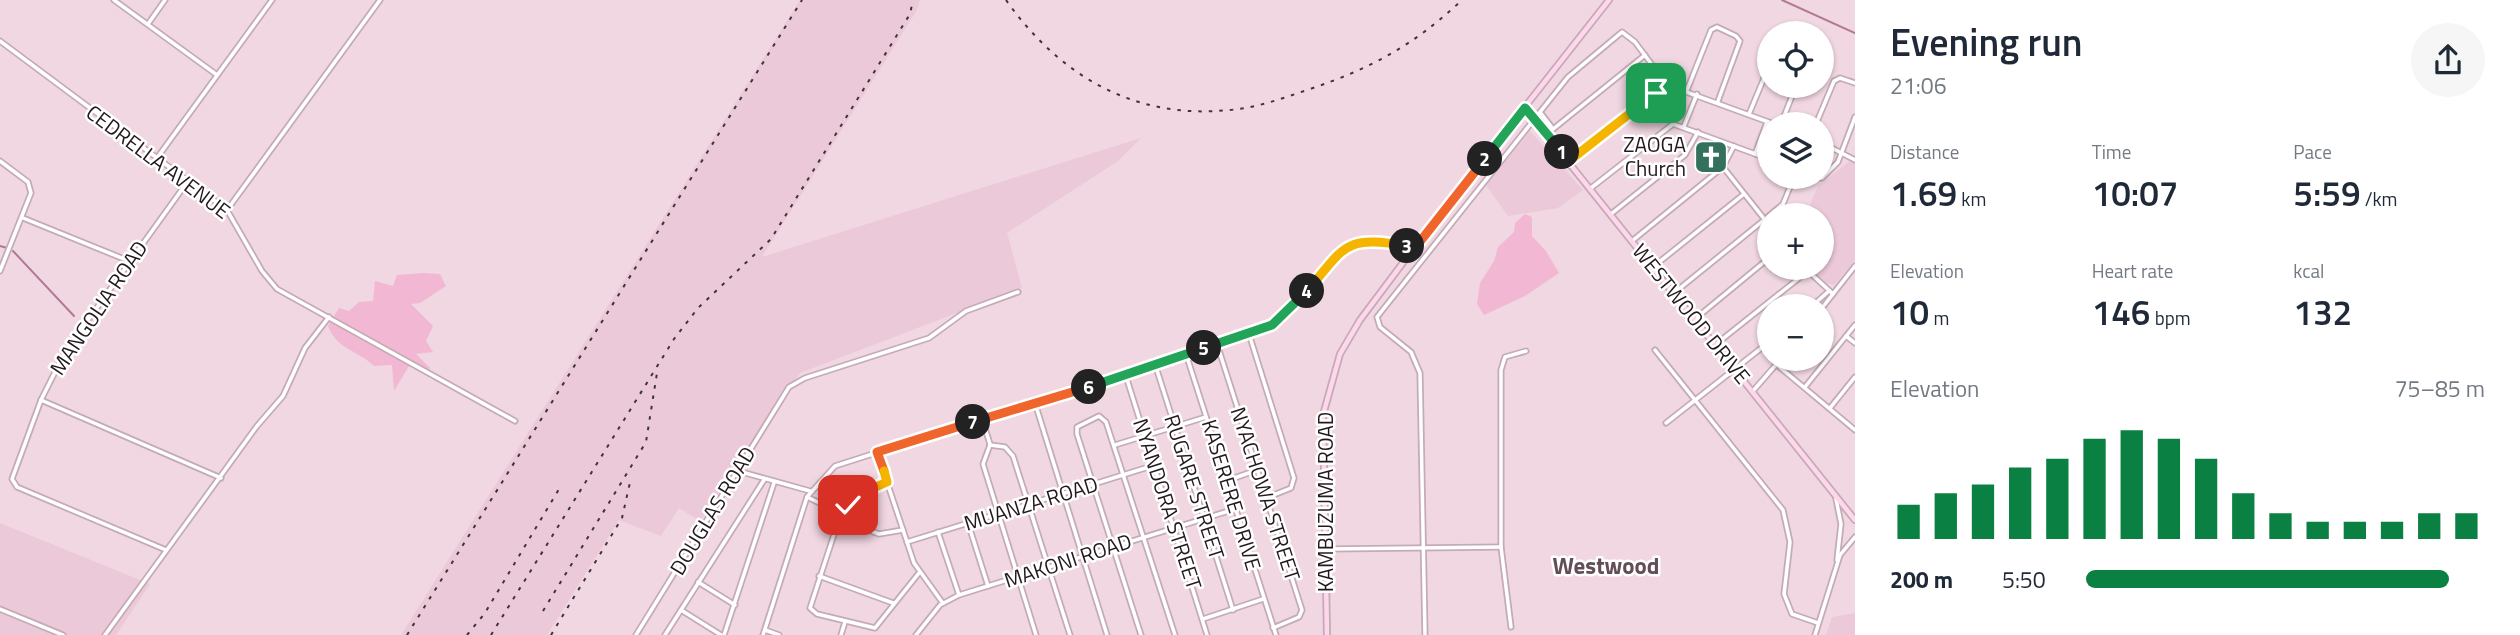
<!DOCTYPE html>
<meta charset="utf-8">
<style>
body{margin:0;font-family:"Titillium Web",sans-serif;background:#f6f6f7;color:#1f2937;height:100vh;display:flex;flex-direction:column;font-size:26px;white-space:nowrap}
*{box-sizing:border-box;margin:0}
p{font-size:23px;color:#747a83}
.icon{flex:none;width:38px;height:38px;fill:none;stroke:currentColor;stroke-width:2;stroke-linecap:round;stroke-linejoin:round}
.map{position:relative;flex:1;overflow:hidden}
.side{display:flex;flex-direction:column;background:#fff;width:665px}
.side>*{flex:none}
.buttons{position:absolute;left:1757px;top:21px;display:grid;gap:14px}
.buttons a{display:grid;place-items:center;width:77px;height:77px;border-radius:50%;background:#fff;box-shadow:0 2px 5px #0004;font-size:35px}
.pin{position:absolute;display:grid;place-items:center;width:60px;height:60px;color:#fff;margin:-30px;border-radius:14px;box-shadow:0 4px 10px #0006}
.km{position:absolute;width:35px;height:35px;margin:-18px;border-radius:50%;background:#222;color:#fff;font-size:19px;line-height:35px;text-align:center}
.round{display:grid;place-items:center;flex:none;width:74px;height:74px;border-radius:37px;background:#f6f6f7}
.headline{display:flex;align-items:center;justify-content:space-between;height:119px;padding:0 35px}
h1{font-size:38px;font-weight:600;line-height:52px}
.stats{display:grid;grid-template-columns:repeat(3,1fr);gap:10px;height:119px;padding:7px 35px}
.stats div{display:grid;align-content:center}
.stats b{font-size:35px;font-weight:600}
.stats small{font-size:19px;font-weight:400}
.stats p{font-size:19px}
.chart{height:196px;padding:14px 35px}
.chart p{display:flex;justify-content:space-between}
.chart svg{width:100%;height:126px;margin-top:7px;stroke:#0b8043;stroke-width:6}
ul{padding:0 35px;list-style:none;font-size:23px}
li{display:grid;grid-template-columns:112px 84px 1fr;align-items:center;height:52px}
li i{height:18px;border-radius:9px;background:#0b8043}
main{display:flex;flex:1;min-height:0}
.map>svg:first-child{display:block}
.built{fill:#ebc9d8}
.green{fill:#f2b8d3}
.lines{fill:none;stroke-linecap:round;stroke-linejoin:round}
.stream{stroke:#b27995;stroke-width:2}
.street-casing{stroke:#c5abb6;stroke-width:7}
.secondary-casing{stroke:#c5abb6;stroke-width:8}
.street{stroke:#fff;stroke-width:3.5}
.secondary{stroke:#fed7ec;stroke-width:4.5}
.rail{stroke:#3f3439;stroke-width:2;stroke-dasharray:3.5 7;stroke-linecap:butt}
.split-1-casing{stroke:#fff;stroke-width:14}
.split-2-casing{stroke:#fff;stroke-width:14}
.split-3-casing{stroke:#fff;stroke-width:14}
.split-4-casing{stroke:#fff;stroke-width:14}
.split-5-casing{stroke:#fff;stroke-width:14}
.split-6-casing{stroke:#fff;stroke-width:14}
.split-7-casing{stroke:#fff;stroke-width:14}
.split-8-casing{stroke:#fff;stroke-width:14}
.split-9-casing{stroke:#fff;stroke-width:14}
.split-1{stroke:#f5b400;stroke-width:9}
.split-2{stroke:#22a559;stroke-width:9}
.split-3{stroke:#f0652b;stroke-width:9}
.split-4{stroke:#f5b400;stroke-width:9}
.split-5{stroke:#22a559;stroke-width:9}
.split-6{stroke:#22a559;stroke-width:9}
.split-7{stroke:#f0652b;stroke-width:9}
.split-8{stroke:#f0652b;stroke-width:9}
.split-9{stroke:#f5b400;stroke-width:9}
.labels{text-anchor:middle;stroke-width:5;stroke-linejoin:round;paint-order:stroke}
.poi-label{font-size:21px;fill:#22191d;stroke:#fff;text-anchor:end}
.street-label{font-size:21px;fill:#22191d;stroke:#fff}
.neighbourhood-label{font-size:23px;font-weight:bold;fill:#634d57;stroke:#fff}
</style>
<main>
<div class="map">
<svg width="1855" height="635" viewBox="0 0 1855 635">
<rect width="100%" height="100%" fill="#f1d7e2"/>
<g class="built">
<path d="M800,0H920L917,10L762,257L1141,138L1118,161L1007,233L1022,288L800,373L700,521L679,508L661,536L619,520L547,635H401Z"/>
<path d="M1530,131L1583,190L1558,208L1508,216L1486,185Z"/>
<path d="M1851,160L1855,163V260L1834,285L1825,283L1809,268H1822V215H1798L1802,209L1807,212L1818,186Z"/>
<path d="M0,523L150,584L116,635H0Z"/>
<path d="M1855,613V635H1826L1832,617Z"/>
</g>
<g class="green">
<path d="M1525,214L1532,217V236L1546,251L1559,273L1525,296L1484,315L1477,304L1480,283L1494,261L1498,247L1514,232L1515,223Z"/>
<path d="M423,273L440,274L446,286L420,303L411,304L433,326L426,341L433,352L416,354L431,369L409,366L394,391L392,365L374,366C358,350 337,350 328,326L339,308L349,311L359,302L373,301L375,281L393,286L397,275Z"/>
</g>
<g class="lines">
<g class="stream">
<path d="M1782,0L1855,33"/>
<path d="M0,246L7,248"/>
<path d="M13,251L74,316"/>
</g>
<g class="street-casing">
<g id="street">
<path d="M114,0L217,75"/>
<path d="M148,24L165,0"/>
<path d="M0,41L227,210L262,271L277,289L515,421"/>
<path d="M1687,90L1711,30L1717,27L1736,36L1740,41L1718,101"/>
<path d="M1749,114L1769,66"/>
<path d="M1781,124L1796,86"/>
<path d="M1816,124L1834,81L1840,78L1855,83"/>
<path d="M1684,126L1697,94"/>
<path d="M1553,129L1540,112L1568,77L1622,32L1635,42L1667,85"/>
<path d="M1547,134L1645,55"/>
<path d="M1822,143L1855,160"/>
<path d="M1734,146L1723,167L1769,225"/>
<path d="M1755,154L1767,122"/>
<path d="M157,158L272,0"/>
<path d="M0,161L28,182L31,193L0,271"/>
<path d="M1569,161L1667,85L1774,124"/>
<path d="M1812,177L1822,178L1838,162L1855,117"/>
<path d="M1591,188L1673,124L1769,159"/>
<path d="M227,210L380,0"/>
<path d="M1611,214L1685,155L1698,132"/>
<path d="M1770,215L1783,204L1794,177"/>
<path d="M23,218L129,261"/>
<path d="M1632,241L1723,167"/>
<path d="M1653,267L1744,194"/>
<path d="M1674,293L1769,216"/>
<path d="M1812,306L1829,291"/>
<path d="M1822,308L1855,266"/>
<path d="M1695,319L1769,258"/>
<path d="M1249,334L1294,478L1291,488L1266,498"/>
<path d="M1846,336L1855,343"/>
<path d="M1217,344L1302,610L1299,617L1273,628"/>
<path d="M1715,345L1808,271L1833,294"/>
<path d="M1655,350L1783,510L1790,542L1784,594L1792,614L1818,623"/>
<path d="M1186,354L1276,635"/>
<path d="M1155,364L1233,610"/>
<path d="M1776,364L1855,430"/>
<path d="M1125,373L1207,635"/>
<path d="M1805,387L1855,325"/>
<path d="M1753,391L1781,359"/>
<path d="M41,400L221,478"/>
<path d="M1035,403L1107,635"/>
<path d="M1830,408L1855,377"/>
<path d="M982,419L990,444"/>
<path d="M1666,423L1769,342"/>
<path d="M990,445L1005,447L1013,456L1070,635"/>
<path d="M990,445L983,464L1036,635"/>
<path d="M1115,445L1206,417"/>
<path d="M877,452L914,563L942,602"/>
<path d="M738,471L810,491"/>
<path d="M1226,481L1257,470"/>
<path d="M887,482L854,498L841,513L810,608L817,614L875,628L919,573"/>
<path d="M807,497L841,513"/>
<path d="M1836,499L1841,524L1837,560"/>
<path d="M839,519L879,534L903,530"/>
<path d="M968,523L988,586"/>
<path d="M938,532L959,595"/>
<path d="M907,542L1155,465"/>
<path d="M1328,549L1501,547"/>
<path d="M166,550L17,487L12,479L41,400L65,352L188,181"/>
<path d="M819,576L893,603"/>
<path d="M698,582L735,605"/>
<path d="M0,609L63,635"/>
<path d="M681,610L721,635"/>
<path d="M1203,619L1263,599"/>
<path d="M1511,627L1501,547V370L1505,357L1526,351"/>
<path d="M765,630L779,635"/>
<path d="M105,635L257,426L283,396L305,348L329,317"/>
<path d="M636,635L789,387L805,378L929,338L966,311L1018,292"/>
<path d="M665,635L764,480"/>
<path d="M724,635L774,483"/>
<path d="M763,635L807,497L835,466L1263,329C1305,311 1325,241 1371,240C1385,240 1401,245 1414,248"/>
<path d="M841,635L845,622"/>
<path d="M916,635L940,605L959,595L1235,509"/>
<path d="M1141,635L1077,434V427L1099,416L1106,422L1175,635"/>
<path d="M1425,635L1420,373L1411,352L1380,327L1377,317L1540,112"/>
<path d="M1815,635L1840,555L1855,537"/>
</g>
</g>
<g class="secondary-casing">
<g id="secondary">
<path d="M1525,108L1855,520"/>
<path d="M1327,635L1323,415L1340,354L1360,320L1414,248L1609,0"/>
</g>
</g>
<use href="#street" class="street"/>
<use href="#secondary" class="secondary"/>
<g class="rail">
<path d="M1006,0C1059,75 1134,120 1229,110C1256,108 1281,99 1307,90C1370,69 1413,46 1462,0"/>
<path d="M543,611L646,442L657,373"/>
<path d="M407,635L802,0"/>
<path d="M467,635L485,613L559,489"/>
<path d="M491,635L674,339L698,308L771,239L910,14L913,0"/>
<path d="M551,635L622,518L631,478"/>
</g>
</g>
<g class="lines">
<g class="split-1-casing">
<path id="split-1" d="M1562,152L1569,161L1656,93"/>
</g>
<g class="split-2-casing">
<path id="split-2" d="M1485,159L1525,108L1562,152"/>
</g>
<g class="split-3-casing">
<path id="split-3" d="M1407,246L1415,248L1485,159"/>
</g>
<g class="split-4-casing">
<path id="split-4" d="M1307,291C1346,246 1343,235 1407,246"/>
</g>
<g class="split-5-casing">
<path id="split-5" d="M1204,348L1272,325L1307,291"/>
</g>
<g class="split-6-casing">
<path id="split-6" d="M1089,387L1204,348"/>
</g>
<g class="split-7-casing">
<path id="split-7" d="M973,422L1089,387"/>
</g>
<g class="split-8-casing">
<path id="split-8" d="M884,471L877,452L973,422"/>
</g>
<g class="split-9-casing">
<path id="split-9" d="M848,505L862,493L887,482L884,471"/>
</g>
<use href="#split-1" class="split-1"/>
<use href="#split-2" class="split-2"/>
<use href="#split-3" class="split-3"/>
<use href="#split-4" class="split-4"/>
<use href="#split-5" class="split-5"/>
<use href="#split-6" class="split-6"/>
<use href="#split-7" class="split-7"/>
<use href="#split-8" class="split-8"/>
<use href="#split-9" class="split-9"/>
</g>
<defs>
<g id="church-square" transform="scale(1.75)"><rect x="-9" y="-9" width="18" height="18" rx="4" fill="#34715d" stroke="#fff"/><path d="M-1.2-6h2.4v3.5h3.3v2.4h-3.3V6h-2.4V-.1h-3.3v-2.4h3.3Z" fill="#fff"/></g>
</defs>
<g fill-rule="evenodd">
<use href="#church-square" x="1711" y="157"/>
</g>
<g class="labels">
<g class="poi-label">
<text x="1686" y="152">ZAOGA<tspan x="1686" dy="24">Church</tspan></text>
</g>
<g class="street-label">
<text transform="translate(158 162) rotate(37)" y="7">CEDRELLA AVENUE</text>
<text transform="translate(99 308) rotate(-56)" y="7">MANGOLIA ROAD</text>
<text transform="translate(1691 314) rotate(51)" y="7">WESTWOOD DRIVE</text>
<text transform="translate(1194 487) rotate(72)" y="7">RUGARE STREET</text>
<text transform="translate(1265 494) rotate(72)" y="7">NYACHOWA STREET</text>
<text transform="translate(1231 495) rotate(73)" y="7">KASERERE DRIVE</text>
<text transform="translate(1326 502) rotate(-90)" y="7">KAMBUZUMA ROAD</text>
<text transform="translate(1031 504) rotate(-17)" y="7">MUANZA ROAD</text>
<text transform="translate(1167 504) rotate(72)" y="7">NYANDORA STREET</text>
<text transform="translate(713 511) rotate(-59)" y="7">DOUGLAS ROAD</text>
<text transform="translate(1068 561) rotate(-18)" y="7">MAKONI ROAD</text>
</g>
<g class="neighbourhood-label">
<text x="1606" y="574">Westwood</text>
</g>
</g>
</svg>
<div class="buttons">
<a><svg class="icon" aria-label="locate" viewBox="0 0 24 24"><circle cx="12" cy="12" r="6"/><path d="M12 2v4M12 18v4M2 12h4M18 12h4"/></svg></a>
<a><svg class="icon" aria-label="layers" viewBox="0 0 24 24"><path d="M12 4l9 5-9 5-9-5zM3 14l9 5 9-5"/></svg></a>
<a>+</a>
<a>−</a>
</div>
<div class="pin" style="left:1656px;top:93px;background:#1e9e55"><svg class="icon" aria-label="arrive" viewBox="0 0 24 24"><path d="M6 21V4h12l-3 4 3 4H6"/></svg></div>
<div class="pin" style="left:848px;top:505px;background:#d93025"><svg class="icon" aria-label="check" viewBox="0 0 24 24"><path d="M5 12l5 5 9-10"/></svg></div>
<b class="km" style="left:1562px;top:152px">1</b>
<b class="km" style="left:1485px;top:159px">2</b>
<b class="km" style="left:1407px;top:246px">3</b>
<b class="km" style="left:1307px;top:291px">4</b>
<b class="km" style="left:1204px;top:348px">5</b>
<b class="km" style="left:1089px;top:387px">6</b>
<b class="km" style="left:973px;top:422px">7</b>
</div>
<section class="side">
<div class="headline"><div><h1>Evening run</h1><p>21:06</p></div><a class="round"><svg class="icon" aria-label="share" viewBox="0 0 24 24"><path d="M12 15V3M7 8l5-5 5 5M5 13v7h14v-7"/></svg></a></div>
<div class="stats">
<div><p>Distance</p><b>1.69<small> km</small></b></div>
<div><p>Time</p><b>10:07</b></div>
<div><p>Pace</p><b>5:59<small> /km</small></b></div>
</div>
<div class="stats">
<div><p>Elevation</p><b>10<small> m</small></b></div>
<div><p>Heart rate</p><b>146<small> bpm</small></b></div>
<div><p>kcal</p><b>132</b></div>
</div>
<div class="chart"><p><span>Elevation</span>75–85 m</p>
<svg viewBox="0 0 160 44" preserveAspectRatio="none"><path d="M5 44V32M15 44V28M25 44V25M35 44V19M45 44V16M55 44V9M65 44V6M75 44V9M85 44V16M95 44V28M105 44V35M115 44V38M125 44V38M135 44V38M145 44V35M155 44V35"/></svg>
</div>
<ul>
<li><b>200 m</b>5:50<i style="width:91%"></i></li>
</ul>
</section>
</main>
